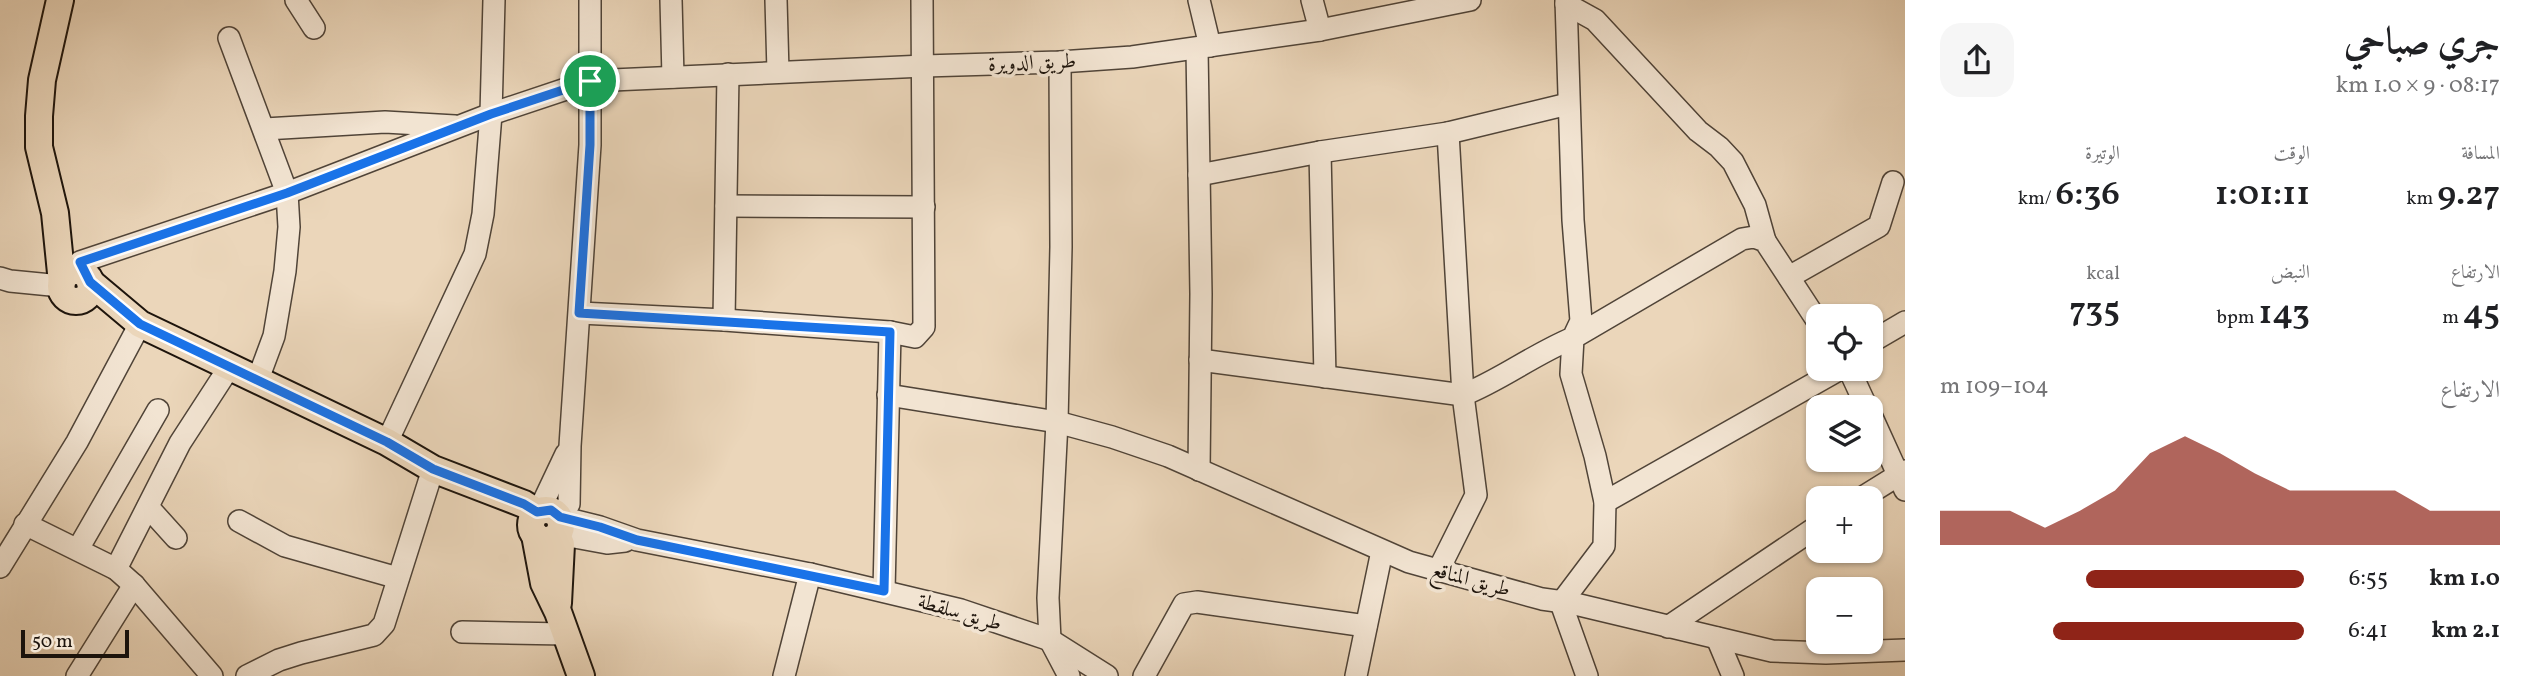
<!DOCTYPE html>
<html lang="ar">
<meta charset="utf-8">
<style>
body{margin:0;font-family:Vollkorn,Amiri,serif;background:#f6f6f6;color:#202124;direction:rtl;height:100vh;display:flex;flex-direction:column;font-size:26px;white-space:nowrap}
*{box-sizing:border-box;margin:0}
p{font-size:23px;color:#757577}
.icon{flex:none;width:38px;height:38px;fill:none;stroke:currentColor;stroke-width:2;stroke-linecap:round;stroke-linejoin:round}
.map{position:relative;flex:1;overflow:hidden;direction:ltr}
.details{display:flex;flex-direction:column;background:#fff;width:630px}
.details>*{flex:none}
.tools{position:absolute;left:1806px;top:304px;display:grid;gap:14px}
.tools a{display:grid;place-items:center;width:77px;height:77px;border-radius:14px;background:#fff;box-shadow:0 2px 5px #0004;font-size:35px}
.scale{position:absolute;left:21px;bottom:18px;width:108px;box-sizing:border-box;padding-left:7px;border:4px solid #1d140c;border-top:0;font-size:19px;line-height:24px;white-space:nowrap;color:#1d140c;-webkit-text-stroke:5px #f2e4d2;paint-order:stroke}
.pin{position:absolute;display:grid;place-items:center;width:60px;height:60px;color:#fff;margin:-30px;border:4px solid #fff;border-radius:50%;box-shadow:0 2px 7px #0007}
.round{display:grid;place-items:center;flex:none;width:74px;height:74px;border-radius:21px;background:#f6f6f6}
.headline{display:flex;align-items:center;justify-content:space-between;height:119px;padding:0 35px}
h1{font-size:38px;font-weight:600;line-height:52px}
.stats{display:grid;grid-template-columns:repeat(3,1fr);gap:10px;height:119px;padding:7px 35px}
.stats div{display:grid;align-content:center}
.stats b{font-size:35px;font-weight:600}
.stats small{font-size:19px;font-weight:400}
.stats p{font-size:19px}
.chart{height:196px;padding:14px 35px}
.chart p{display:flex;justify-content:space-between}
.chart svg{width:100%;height:126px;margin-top:7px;fill:#8f2418;opacity:.7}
ul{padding:0 35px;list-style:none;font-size:23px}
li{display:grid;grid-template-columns:112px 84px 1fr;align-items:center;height:52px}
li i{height:18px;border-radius:9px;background:#8f2418}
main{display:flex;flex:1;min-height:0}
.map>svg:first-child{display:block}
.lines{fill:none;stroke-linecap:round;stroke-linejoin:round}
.minor-casing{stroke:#504438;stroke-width:24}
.major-casing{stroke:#1d140c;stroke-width:30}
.minor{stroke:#f2e4d2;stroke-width:21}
.major{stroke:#ebd6ba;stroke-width:26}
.route-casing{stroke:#fff;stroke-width:14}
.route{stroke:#1a73e8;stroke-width:9}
.labels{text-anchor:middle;stroke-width:7;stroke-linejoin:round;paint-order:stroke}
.street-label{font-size:21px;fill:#1d140c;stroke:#f2e4d2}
</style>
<main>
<section class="details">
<div class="headline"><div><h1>جري صباحي</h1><p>08:17 · 9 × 1.0 km</p></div><a class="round"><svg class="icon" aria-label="share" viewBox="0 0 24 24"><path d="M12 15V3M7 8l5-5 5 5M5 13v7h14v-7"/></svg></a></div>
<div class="stats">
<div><p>المسافة</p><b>9.27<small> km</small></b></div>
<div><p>الوقت</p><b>1:01:11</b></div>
<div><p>الوتيرة</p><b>6:36<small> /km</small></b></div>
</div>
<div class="stats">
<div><p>الارتفاع</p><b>45<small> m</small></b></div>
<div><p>النبض</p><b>143<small> bpm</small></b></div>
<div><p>kcal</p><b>735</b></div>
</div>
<div class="chart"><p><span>الارتفاع</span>104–109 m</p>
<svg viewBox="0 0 160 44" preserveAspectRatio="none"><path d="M0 44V32L10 32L20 32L30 38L40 32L50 25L60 12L70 6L80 12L90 19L100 25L110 25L120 25L130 25L140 32L150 32L160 32V44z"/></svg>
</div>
<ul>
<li><b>1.0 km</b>6:55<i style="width:60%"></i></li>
<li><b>2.1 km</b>6:41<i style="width:69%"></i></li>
</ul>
</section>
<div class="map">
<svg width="1905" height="676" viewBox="0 0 1905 676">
<rect width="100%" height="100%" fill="#ebd6ba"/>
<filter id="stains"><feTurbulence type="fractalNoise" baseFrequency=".00286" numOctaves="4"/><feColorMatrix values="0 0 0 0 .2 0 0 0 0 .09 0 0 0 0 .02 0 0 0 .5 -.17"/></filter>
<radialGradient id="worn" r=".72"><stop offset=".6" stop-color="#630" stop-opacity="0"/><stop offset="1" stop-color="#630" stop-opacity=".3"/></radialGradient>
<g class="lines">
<g class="minor-casing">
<g id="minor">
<path d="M296,0L314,28"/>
<path d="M671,0L673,77"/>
<path d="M776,0L778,72"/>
<path d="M1199,0L1210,46"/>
<path d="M1312,0L1320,30"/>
<path d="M1566,4L1595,20L1698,131L1719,147L1733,162L1755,205L1765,241"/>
<path d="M229,38L287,193L289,227L285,271L274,336L258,379"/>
<path d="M1197,49L1201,294L1199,470"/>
<path d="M1060,62L1061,247L1057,422L1048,598L1050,640L1069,676"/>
<path d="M265,129L385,122L455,126"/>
<path d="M1320,152L1325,377"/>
<path d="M1199,175L1320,152L1448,133L1568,104"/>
<path d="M726,206L924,207"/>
<path d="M80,262L287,193L491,114L590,81L924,66L1060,62L1132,57L1320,30L1470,0"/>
<path d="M1789,277L1879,226L1893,182"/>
<path d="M0,278L10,281L61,286"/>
<path d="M580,313L724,320L728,74"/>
<path d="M724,320L890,332L915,337L924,327L922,0"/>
<path d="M1871,342L1905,322"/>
<path d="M1200,360L1463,395C1501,380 1534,354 1573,338L1581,321L1573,220L1566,0"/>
<path d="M1849,369L1867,408"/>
<path d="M888,395L1057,422L1112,437L1168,456L1409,562L1542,599L1571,603L1772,651L1826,653L1905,650"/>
<path d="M1871,415L1905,490"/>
<path d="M387,442L475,254L483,214L491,114L494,0"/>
<path d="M1860,499L1905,471"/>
<path d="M1605,502L1840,369"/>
<path d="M148,507L176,538"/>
<path d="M539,511L566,454"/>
<path d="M558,515L569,504L570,446L590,145V0"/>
<path d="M560,517L600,527L637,540L810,574L961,610L1050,640L1107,676"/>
<path d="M239,521L285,546L398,578"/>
<path d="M25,524L116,569L134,585L212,676"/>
<path d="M558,534L607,543L625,541"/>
<path d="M78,549L158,410"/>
<path d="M0,567L77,442L140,324"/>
<path d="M116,569L180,443L230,366"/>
<path d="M1438,571L1476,495L1463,395L1448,133"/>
<path d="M884,591L890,332"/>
<path d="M1668,627L1818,526"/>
<path d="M462,632L566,634"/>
<path d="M1717,638L1733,676"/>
<path d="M77,676L134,585"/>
<path d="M247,676L279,660L301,653L374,635L384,624L433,469"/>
<path d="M784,676L810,574"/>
<path d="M1144,676L1184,604L1197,602L1366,626"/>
<path d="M1356,676L1382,551"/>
<path d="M1587,676L1561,603L1604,546L1605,502L1595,456L1571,374L1573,338L1742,239L1754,237L1765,241L1818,322"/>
</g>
</g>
<g class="major-casing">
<g id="major">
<path d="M60,0L42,80L39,116V147L55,213L62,283"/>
<circle cx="76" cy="286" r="15"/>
<path d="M90,282L140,324L387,442L433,469L524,504L537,512"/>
<circle cx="546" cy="525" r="15"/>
<path d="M535,535L544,583L558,612L581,676"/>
<path d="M557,536L561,544L558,603"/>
</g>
</g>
<use href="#minor" class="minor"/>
<use href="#major" class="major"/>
</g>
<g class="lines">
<g class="route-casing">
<path id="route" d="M590,81V145L579,313L890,332L884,591L637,540L600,527L560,517L551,510L537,512L524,504L433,469L387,442L140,324L90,282L80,262L287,193L491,114Z"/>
</g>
<use href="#route" class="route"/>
</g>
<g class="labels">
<g class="street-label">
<text transform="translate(1032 62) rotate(-2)" y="7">طريق الدويرة</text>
<text transform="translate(1471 579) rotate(15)" y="7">طريق المناقع</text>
<text transform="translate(960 612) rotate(16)" y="7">طريق سلقطة</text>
</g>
</g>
<rect width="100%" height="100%" filter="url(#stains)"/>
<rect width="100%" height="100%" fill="url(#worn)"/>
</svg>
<div class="tools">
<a><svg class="icon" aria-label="locate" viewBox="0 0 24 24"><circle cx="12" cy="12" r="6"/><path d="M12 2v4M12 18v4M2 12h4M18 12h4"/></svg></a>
<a><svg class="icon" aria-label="layers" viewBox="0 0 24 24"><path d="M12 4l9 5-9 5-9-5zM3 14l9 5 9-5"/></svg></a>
<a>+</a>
<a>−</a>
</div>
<div class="scale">50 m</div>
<div class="pin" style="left:590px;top:81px;background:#1e9e55"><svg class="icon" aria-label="arrive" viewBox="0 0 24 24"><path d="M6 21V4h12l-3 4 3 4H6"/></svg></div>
</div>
</main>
